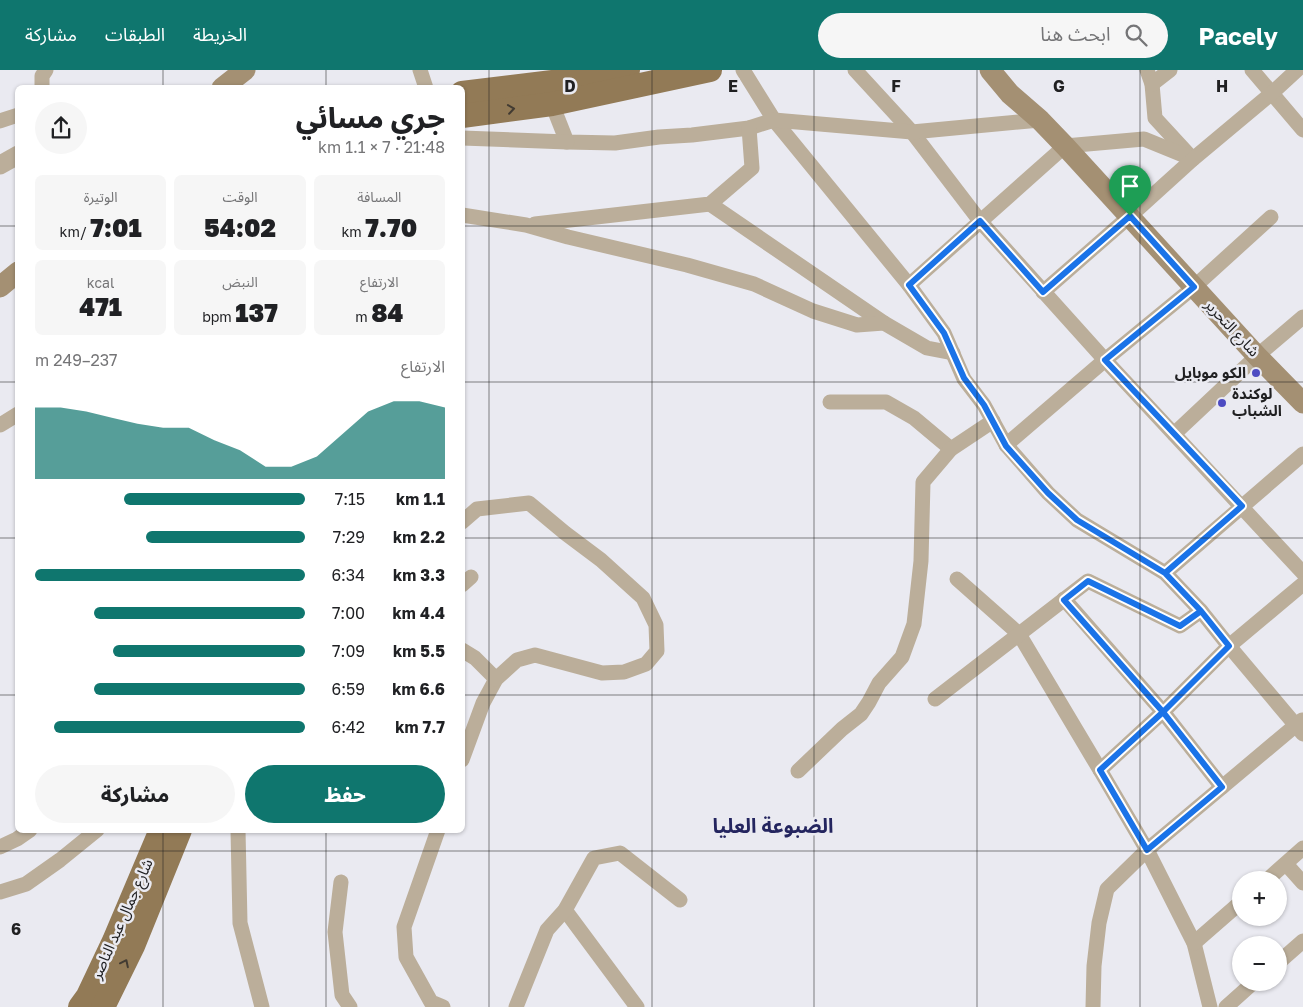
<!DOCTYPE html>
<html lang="ar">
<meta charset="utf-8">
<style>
body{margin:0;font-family:"Golos Text","Noto Sans Arabic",sans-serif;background:#f6f6f6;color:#202124;direction:rtl;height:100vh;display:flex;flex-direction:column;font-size:19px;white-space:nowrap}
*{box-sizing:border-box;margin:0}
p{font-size:16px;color:#757577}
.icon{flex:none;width:28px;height:28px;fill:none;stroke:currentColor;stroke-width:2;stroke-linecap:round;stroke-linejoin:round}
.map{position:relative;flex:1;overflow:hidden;direction:ltr}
.details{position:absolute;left:15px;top:15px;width:450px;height:748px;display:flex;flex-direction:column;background:#fff;border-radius:8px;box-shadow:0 1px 4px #0004;direction:rtl}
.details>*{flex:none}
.buttons{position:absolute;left:1232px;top:801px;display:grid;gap:10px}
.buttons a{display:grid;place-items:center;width:55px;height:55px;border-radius:50%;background:#fff;box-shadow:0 1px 4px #0004;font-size:25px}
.pin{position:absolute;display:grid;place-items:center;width:42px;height:42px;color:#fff;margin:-51px -21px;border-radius:50% 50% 50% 0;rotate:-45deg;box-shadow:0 0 5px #0007}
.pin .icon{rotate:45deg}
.round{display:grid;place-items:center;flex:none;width:52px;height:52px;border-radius:26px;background:#f6f6f6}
.overview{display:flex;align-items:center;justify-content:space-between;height:85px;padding:0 20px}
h1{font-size:28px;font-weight:800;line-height:38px}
.figures{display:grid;grid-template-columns:repeat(3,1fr);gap:8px;height:85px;padding:5px 20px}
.figures div{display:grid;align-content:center;border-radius:8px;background:#f6f6f6;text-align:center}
.figures b{font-size:25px;font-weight:800}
.figures small{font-size:14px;font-weight:400}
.figures p{font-size:14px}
.chart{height:140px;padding:10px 20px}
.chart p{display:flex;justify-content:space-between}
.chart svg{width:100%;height:90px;margin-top:5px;fill:#0f766e;opacity:.7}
.cta{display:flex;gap:10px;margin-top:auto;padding:10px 20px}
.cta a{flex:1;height:58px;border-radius:30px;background:#0f766e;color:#fff;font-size:20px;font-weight:800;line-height:58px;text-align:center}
.cta a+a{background:#f6f6f6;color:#202124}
ul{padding:0 20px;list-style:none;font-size:16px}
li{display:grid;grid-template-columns:80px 60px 1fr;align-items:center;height:38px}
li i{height:12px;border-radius:6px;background:#0f766e}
header{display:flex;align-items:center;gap:30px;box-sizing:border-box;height:70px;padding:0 25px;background:#0f766e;color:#fff}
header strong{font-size:24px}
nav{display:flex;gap:28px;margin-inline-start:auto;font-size:18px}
.search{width:350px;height:45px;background:#f6f6f6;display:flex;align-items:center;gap:12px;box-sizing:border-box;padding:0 18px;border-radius:28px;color:#757577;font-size:19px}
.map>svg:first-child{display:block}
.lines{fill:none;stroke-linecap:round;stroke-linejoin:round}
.minor{stroke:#bbae9a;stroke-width:15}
.tertiary{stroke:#bbae9a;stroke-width:19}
.secondary{stroke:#a49073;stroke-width:21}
.primary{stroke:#927a56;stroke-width:24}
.oneway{stroke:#423b32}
.route-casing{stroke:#fff;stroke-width:10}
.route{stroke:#1a73e8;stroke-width:6}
.grid{fill:none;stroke:#202022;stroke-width:1;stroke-opacity:0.55}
.poi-dot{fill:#4d4bc2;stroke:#eaeaf1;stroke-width:2}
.labels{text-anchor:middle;stroke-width:5;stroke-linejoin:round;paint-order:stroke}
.street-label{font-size:15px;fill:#202022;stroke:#eaeaf1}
.poi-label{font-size:15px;font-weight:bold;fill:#202022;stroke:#eaeaf1;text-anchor:end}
.district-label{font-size:20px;font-weight:bold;fill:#24255f;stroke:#eaeaf1}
.grid-label{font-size:16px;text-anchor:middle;font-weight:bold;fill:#202022;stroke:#eaeaf1;stroke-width:5;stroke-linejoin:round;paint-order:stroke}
</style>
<header>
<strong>Pacely</strong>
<div class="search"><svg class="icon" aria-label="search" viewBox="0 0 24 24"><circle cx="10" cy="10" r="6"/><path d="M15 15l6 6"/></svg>ابحث هنا</div>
<nav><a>الخريطة</a><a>الطبقات</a><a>مشاركة</a></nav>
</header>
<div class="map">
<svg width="1303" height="937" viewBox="0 0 1303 937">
<rect width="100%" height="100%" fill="#eaeaf1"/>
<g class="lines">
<g class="minor">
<path d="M420,0L426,18"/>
<path d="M743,0L774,50L909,215L944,263L964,309L984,335L1006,375L1048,423L1077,450L1165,503L1201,541L1229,576L1303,664"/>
<path d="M855,0L912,62L980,151L1105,290L1303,503"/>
<path d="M1147,0L1152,14L1155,48L1190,86"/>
<path d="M1252,0L1303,60"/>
<path d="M1152,14L1170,0"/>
<path d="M42,18V6L46,0"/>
<path d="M552,34L567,72L615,73L659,67L692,65L749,58L774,50L912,62L1040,50"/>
<path d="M0,51L18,45"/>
<path d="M462,68L567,72"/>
<path d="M710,134L884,253"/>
<path d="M462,145L526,155L568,167L687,195L754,214L813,241L857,255L884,253L927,278L953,283"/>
<path d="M535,154L710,134L752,98L749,58"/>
<path d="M909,215L1065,76L1144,69L1193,89"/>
<path d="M1043,222L1130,146L1193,89L1272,23L1297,0"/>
<path d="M830,332H886L914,348L951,379"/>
<path d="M0,355L18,344"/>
<path d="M1174,364L1257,286L1303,247"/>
<path d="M1006,375L1105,290L1194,217L1271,147"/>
<path d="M462,452L477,439L529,433L565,463L601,490L643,528L656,555L657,581L646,594L624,602L602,603L535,585L517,590L496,609L483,633L462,690"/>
<path d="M1165,503L1303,384"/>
<path d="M957,509L1019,564L1100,700L1147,780L1194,873L1210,937"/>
<path d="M462,515L471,507"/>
<path d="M1064,529L1163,642L1222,717"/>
<path d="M462,580L475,588L496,609"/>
<path d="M935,629L1088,511L1180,556L1201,541"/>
<path d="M1100,700L1163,642L1229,576L1303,514"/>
<path d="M798,701L842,659L861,644L869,632L879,613L902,587L914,554L921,491L923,412L951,379L993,351"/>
<path d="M238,760L240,853L262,937"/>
<path d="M438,760L404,857L406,887L431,932L443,937"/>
<path d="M0,777L17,769L30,760"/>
<path d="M1286,794L1303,813"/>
<path d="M1267,810L1303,778"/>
<path d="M341,812L335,862L342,925L350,937"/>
<path d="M0,822L26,814L60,790L97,760"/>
<path d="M565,840L637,937"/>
<path d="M1194,873L1241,832"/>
<path d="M1279,892L1303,871"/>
<path d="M516,937L547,860L565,840L594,788L620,783L680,830"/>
<path d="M1093,937L1094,896L1099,853L1107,819L1147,780L1302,650"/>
<path d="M1226,937L1254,912"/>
</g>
<path class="tertiary" d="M0,95L18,85"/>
<g class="secondary">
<path d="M990,0L1010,24L1040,50L1065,76L1257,286L1303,333"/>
<path d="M222,18L245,0"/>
<path d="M0,217L18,202"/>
</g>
<g class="primary">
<path d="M462,23L560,11L628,0"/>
<path d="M462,46L552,34L710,0"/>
<path d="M80,937L88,926L114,871L161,760"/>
<path d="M103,937L133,876L180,760"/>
</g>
</g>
<defs><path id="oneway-chevron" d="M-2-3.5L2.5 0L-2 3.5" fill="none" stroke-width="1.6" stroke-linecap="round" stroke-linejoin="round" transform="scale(1.25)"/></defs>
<g class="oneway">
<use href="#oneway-chevron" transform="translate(511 39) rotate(-8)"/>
<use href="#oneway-chevron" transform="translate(125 893) rotate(-64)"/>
</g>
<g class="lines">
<g class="route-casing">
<path id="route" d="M1130,146L1043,222L980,151L909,215L944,263L964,308L984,335L1006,376L1048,423L1077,450L1165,503L1201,541L1229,576L1163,642L1100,700L1147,780L1222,717L1163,642L1064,530L1088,511L1180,556L1201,541L1165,503L1242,436L1105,290L1194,217L1130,146"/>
</g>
<use href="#route" class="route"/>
</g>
<path class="grid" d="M163,0V18M326,0V18M489,0V937M652,0V937M814,0V937M977,0V937M1140,0V937M0,156H18M462,156H1303M0,312H18M462,312H1303M0,468H18M462,468H1303M0,625H18M462,625H1303M163,760V937M326,760V937M0,781H1303"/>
<g class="poi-dot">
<circle cx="1256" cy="303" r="5"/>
<circle cx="1222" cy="333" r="5"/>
</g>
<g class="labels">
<g class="street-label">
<text transform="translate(1232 258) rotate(47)" y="5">شارع التحرير</text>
<text transform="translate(122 849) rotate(-66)" y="5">شارع جمال عبد الناصر</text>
</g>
<g class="poi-label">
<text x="1246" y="308">الكو موبايل</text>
<text x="1232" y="329" text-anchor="start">لوكندة<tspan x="1232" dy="17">الشباب</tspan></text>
</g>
<g class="district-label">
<text x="773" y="763">الضبوعة العليا</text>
</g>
</g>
<g class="grid-label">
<text x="570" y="22">D</text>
<text x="733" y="22">E</text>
<text x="896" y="22">F</text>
<text x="1059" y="22">G</text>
<text x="1222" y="22">H</text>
<text x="16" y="865">6</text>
</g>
</svg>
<div class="buttons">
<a>+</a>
<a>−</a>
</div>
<div class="pin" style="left:1130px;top:146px;background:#1e9e55"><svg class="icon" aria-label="arrive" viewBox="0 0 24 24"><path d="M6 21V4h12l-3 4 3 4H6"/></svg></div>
<section class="details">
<div class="overview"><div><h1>جري مسائي</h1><p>21:48 · 7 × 1.1 km</p></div><a class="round"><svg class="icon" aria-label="share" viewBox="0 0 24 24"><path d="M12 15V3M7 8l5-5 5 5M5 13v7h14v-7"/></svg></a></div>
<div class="figures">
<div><p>المسافة</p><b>7.70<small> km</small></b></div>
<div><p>الوقت</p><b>54:02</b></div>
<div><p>الوتيرة</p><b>7:01<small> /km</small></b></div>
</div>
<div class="figures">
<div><p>الارتفاع</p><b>84<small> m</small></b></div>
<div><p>النبض</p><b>137<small> bpm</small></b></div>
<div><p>kcal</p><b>471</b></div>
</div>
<div class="chart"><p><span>الارتفاع</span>237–249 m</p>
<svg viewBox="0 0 160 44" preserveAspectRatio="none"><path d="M0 44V9L10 9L20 11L30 14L40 17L50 19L60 19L70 25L80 30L90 38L100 38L110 33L120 22L130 11L140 6L150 6L160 9V44z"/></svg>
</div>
<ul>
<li><b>1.1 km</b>7:15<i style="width:67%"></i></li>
<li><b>2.2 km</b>7:29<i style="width:59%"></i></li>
<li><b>3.3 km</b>6:34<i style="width:100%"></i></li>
<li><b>4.4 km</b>7:00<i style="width:78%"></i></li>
<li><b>5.5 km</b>7:09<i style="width:71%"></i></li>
<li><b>6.6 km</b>6:59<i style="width:78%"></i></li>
<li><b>7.7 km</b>6:42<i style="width:93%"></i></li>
</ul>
<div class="cta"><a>حفظ</a><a>مشاركة</a></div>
</section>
</div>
